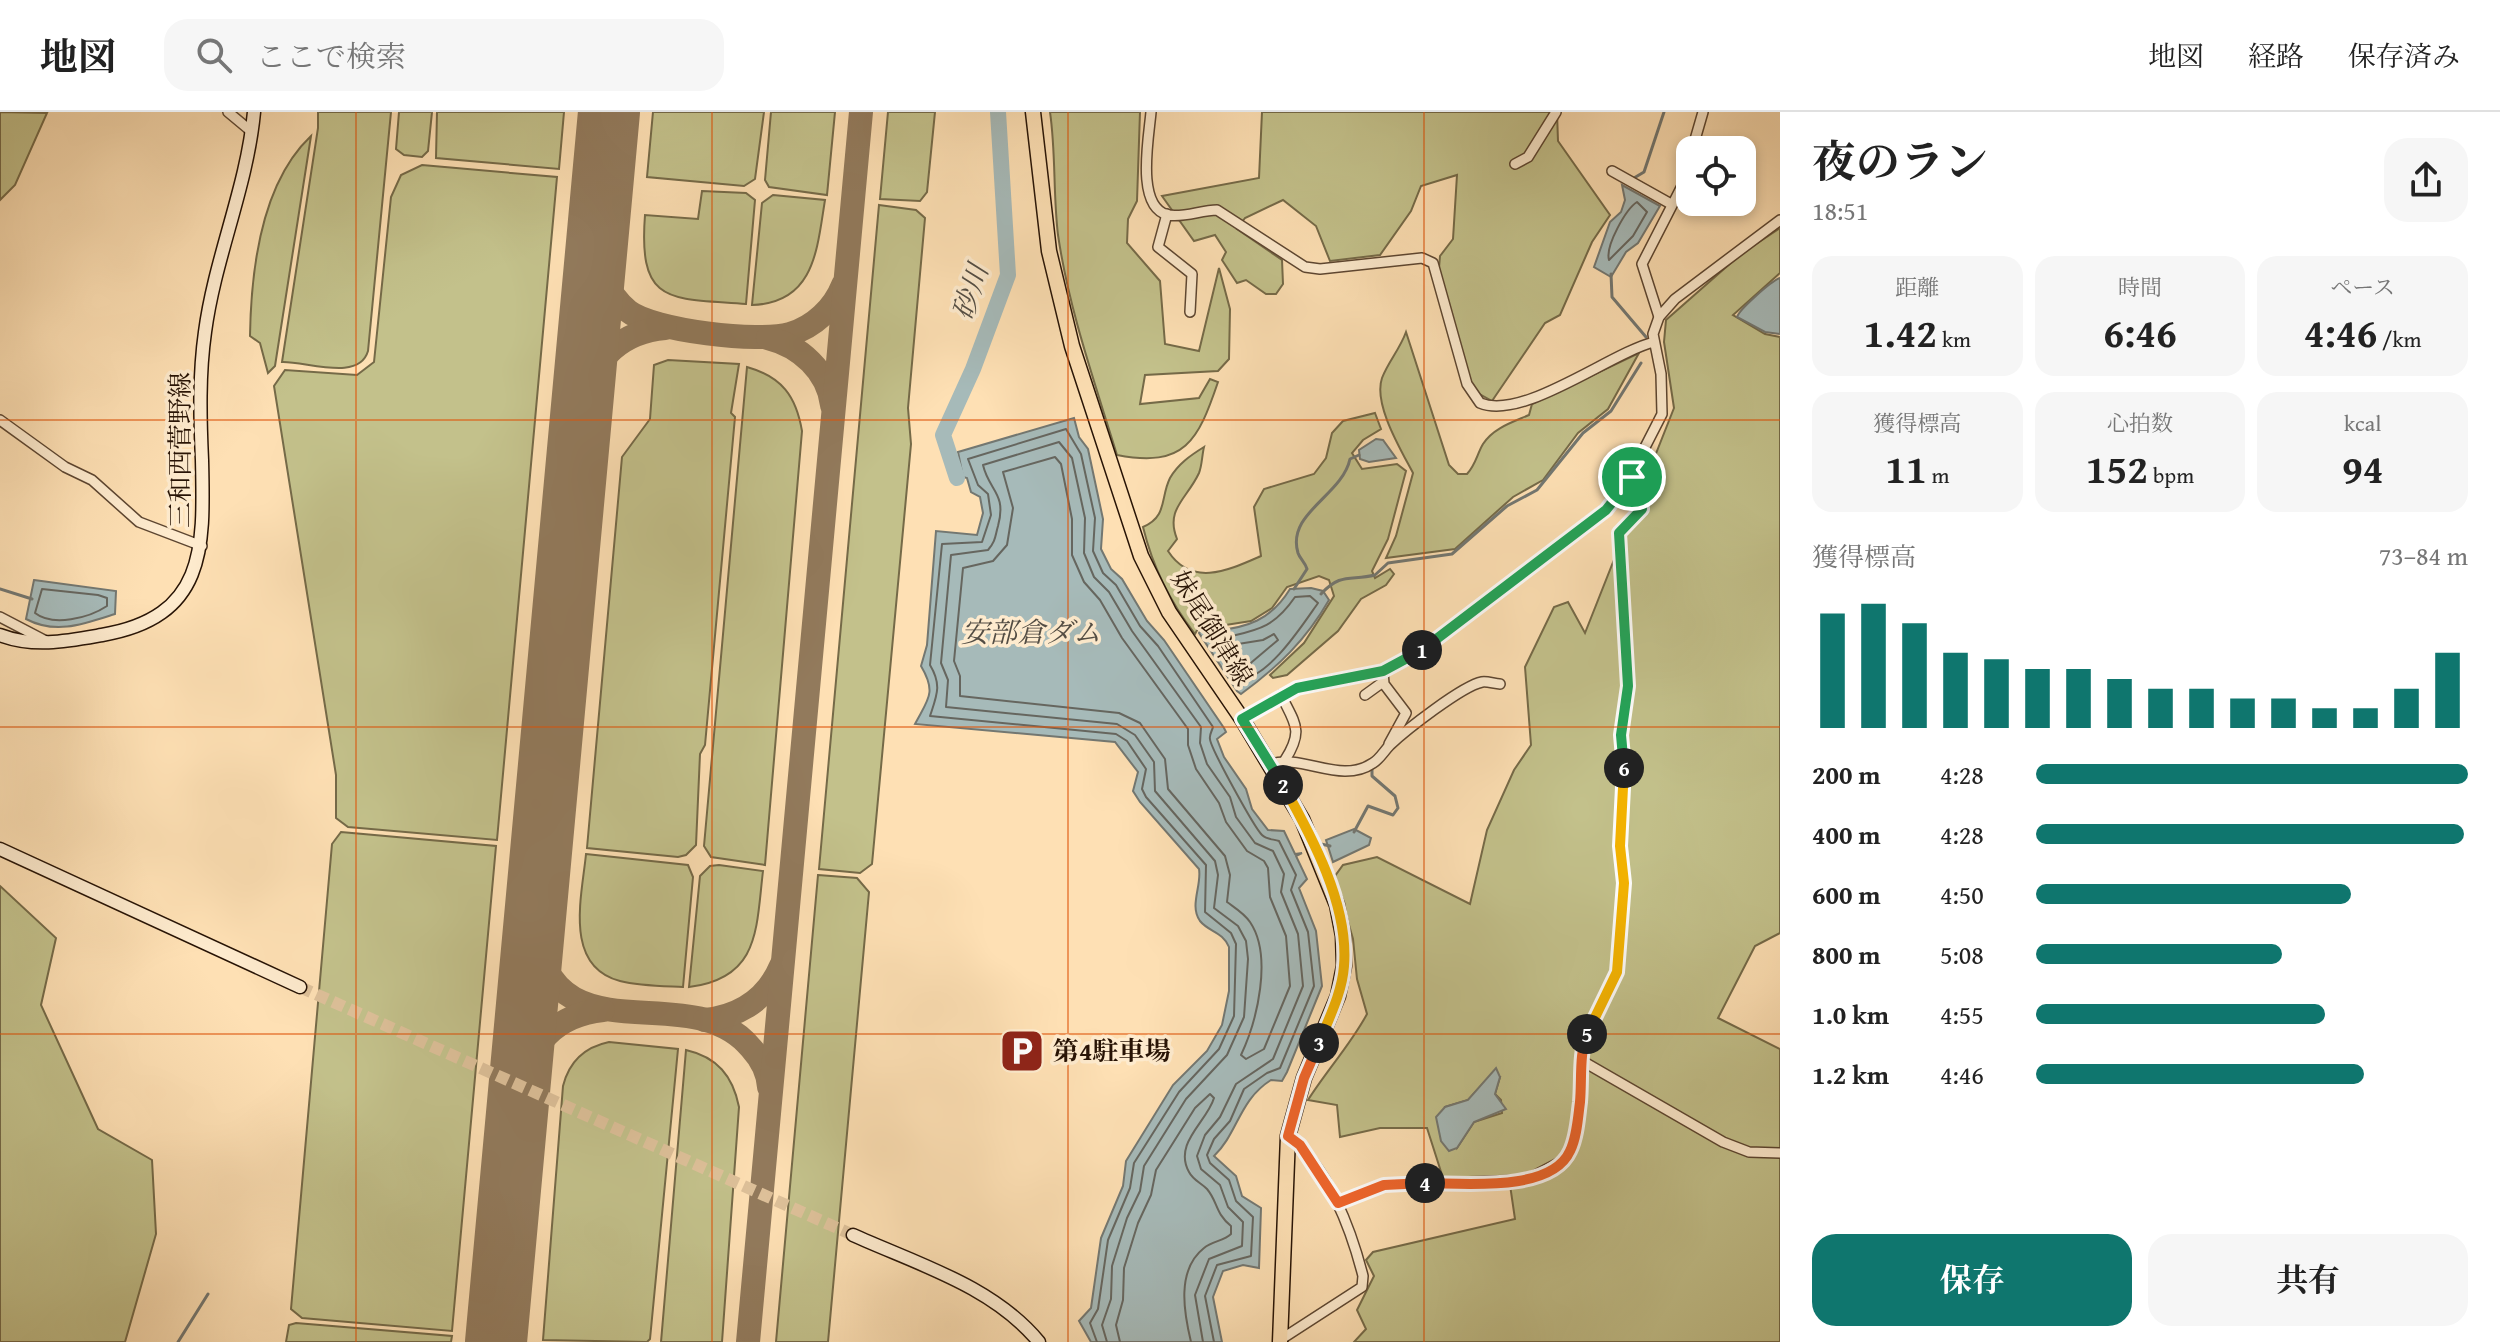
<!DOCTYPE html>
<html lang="ja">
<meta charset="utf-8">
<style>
body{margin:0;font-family:"Gentium Book Plus","Noto Serif JP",serif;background:#f6f6f6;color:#222;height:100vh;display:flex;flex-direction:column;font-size:30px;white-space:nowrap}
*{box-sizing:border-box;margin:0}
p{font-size:26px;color:#767676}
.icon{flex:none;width:44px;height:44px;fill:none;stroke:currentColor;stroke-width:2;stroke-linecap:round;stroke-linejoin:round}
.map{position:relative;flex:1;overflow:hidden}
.side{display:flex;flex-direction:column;background:#fff;width:720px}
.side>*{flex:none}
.tools{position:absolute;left:1676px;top:24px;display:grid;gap:16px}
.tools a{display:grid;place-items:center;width:80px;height:80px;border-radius:16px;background:#fff;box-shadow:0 4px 12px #0003;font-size:40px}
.pin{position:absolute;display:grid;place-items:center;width:68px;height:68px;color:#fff;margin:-34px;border:4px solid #fff;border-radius:50%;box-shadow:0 2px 8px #0007}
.km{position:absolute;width:40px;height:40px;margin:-20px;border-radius:50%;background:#222;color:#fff;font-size:22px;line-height:40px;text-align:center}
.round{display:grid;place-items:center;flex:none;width:84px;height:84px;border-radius:24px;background:#f6f6f6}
.head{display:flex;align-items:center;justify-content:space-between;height:136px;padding:0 32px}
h1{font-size:44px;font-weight:700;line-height:60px}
.metrics{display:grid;grid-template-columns:repeat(3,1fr);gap:12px;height:136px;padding:8px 32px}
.metrics div{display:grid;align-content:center;border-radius:20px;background:#f6f6f6;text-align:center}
.metrics b{font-size:40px;font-weight:700}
.metrics small{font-size:22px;font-weight:400}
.metrics p{font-size:22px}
.chart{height:224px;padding:16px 32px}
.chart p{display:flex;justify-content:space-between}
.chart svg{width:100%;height:144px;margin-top:8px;stroke:#0f766e;stroke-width:6}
.primary-button{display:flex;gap:16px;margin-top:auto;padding:16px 32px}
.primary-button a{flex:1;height:92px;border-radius:24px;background:#0f766e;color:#fff;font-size:32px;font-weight:700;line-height:92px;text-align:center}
.primary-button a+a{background:#f6f6f6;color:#222}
ul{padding:0 32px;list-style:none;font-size:26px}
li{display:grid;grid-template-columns:128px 96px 1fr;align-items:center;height:60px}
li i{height:20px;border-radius:10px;background:#0f766e}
header{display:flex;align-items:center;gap:48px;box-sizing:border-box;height:112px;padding:0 40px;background:#fff;border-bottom:2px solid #e0e0e0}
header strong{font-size:38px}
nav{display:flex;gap:44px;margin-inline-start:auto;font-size:28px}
.search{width:560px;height:72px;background:#f6f6f6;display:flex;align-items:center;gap:20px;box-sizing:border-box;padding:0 28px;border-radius:24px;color:#767676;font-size:30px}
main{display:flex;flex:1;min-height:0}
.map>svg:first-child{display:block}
.green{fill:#c3c18b;stroke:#756a48;stroke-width:2;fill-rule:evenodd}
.water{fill:#a6bab9;stroke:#737771;stroke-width:2}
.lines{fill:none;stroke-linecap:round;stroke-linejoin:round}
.shore{stroke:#66665f;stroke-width:2}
.stream{stroke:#737771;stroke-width:3}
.river{stroke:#a6bab9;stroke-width:16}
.taxiway{stroke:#927a5c;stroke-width:24}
.runway{stroke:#927a5c;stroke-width:62}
.secondary-tunnel{stroke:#dec19a;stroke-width:12;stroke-dasharray:12 6;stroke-linecap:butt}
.street-casing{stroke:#5d4631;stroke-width:12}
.secondary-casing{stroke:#271305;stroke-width:15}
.primary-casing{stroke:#271305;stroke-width:17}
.street{stroke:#feebce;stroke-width:9}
.secondary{stroke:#feebce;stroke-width:12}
.primary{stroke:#fee0b4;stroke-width:14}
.split-1-casing{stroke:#fff;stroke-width:16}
.split-2-casing{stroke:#fff;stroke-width:16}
.split-3-casing{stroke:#fff;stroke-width:16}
.split-4-casing{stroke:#fff;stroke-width:16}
.split-5-casing{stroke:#fff;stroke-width:16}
.split-6-casing{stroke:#fff;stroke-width:16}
.split-7-casing{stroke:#fff;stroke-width:16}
.split-1{stroke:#22a559;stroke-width:10}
.split-2{stroke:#22a559;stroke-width:10}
.split-3{stroke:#f5b400;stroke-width:10}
.split-4{stroke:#f0652b;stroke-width:10}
.split-5{stroke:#f0652b;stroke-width:10}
.split-6{stroke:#f5b400;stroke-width:10}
.split-7{stroke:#22a559;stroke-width:10}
.grid{fill:none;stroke:#de560c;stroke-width:2;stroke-opacity:0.55}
.labels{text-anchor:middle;stroke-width:7;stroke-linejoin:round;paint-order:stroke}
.street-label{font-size:26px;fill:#271305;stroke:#feebce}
.poi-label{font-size:26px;font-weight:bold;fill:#271305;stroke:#feebce;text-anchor:start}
.water-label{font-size:28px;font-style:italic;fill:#534d44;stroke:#feebce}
</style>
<header>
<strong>地図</strong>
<div class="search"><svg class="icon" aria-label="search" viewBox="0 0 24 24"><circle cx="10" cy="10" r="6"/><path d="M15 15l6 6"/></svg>ここで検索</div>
<nav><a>地図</a><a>経路</a><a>保存済み</a></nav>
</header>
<main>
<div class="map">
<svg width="1780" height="1230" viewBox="0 0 1780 1230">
<rect width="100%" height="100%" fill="#fee0b4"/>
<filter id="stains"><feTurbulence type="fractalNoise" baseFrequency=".0025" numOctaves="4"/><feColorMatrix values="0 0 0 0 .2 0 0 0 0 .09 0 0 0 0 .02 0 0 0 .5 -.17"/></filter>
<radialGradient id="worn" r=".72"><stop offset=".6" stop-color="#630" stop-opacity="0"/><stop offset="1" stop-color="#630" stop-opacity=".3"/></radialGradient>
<g class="green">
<path d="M0,0L47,1L15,73L0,88Z"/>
<path d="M318,0H391L368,239C359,270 306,249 282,250L318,16Z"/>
<path d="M399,0H432L428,39L422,45L404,43L396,37Z"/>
<path d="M437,0H564L559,57L436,46Z"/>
<path d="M653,0H764L755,67L744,74L647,65Z"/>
<path d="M771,0H835L827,83L769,75L765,68Z"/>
<path d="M888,0H935L927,80L920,89L880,87Z"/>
<path d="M1050,0H1140L1137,89L1128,107L1127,131L1160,169L1165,232L1199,239L1219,156L1230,197L1229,247L1218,259L1145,263L1140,292L1199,286L1210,267L1218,270C1198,329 1185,356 1117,343C1095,271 1069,198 1058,123C1053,82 1056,41 1050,0Z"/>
<path d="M1262,0H1557L1558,29L1610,103L1592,130L1560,203L1545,211L1492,289L1476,280L1469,268L1439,156L1440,144L1453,127L1457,63L1421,74L1411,99L1380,143L1330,149L1316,114L1283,88L1245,106L1237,117L1282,148L1283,172L1276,182H1266L1246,168L1237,171L1222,148L1226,140L1215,123L1194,129L1162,84L1259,66Z"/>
<path d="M311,24L275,254L268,261L260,231L250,224C251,159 261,71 311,24Z"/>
<path d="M422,53L557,65L497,728L348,715L336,706V663L274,274L285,258L357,263L374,250L391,85L401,63Z"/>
<path d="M702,79L746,81L755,88L746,192C670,186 638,194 645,103L698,107Z"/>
<path d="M773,83L825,88C817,137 815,191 752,193L762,91Z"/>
<path d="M879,93L916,98L925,106L908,296L911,332L872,752L860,761L819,757Z"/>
<path d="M1780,116V161L1733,203L1765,222L1780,225V821L1755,834L1718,906L1780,937V1230H1354L1366,1217L1357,1198L1374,1164L1366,1148L1373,1140L1515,1107L1509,1066H1443L1427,1016H1380L1340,1025L1337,993L1308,988C1327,958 1351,932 1367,902L1357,867L1353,827L1335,764L1343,753L1377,745L1470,792L1487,718L1514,658L1531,633L1525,555L1554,495L1568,490L1585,521L1674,296L1664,230L1666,208L1741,142ZM1489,965H1500L1495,982L1501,988L1502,1001L1474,1010L1457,1036L1445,995L1468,988Z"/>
<path d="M1406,220L1449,353L1458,362H1467C1476,352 1477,342 1483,332C1493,316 1513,310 1529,303L1532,292L1639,241L1608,297L1578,321L1543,368L1513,385L1455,437L1386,446L1396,424L1413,361C1401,338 1373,292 1382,266C1388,250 1400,237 1406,220Z"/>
<path d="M668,248L739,252L731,301L735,305L705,633L700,642L696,733L686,743L678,745L587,736L622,345L650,307L654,253Z"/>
<path d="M747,255C782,265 796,284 802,319L765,753L711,745L704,734Z"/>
<path d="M1375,301L1381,317L1363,328L1352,341L1362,357L1397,352L1406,359L1388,427L1372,459L1375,466L1390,457L1394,462L1386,473L1361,487L1338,519L1287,563L1273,566L1270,563L1304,531L1334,484L1329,468L1319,464L1287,475L1272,496L1251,509L1213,515L1202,509L1195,522C1169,489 1153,456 1143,415C1168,404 1160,386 1170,366C1178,352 1191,343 1204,335C1202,343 1202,354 1199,361C1187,387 1165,397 1177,427L1168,439C1192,476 1229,458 1261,444L1254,395L1264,377L1314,362L1326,346L1332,321L1343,309Z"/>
<path d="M341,720L496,734L452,1219L302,1206L291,1197L332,732Z"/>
<path d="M586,742L688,753L693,765L683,875C662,874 640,874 620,869C563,854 582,784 586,742Z"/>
<path d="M719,753L763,759C756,817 760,866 689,875L700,764L710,754Z"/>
<path d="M818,763L857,766L869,780L828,1230H776Z"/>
<path d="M0,774L56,826L41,893L98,1017L152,1048L156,1122L125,1230H0Z"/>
<path d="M609,930L678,937L650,1227L647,1230L543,1228L563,974C569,950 585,935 609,930Z"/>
<path d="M686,938C717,945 733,964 739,995L722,1230H661Z"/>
<path d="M296,1211L452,1224L451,1230H286L289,1213Z"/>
</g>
<g class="water">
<path d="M1622,73L1660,94L1638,131L1626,140L1611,165L1594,155L1610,110L1621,100L1625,88Z"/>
<path d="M1780,166V222L1765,220L1737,205C1739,198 1771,169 1780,166Z"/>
<path d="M1074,306L1079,325L1088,337L1103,407L1101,437L1111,457L1122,467L1147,509L1164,528L1224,616L1226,620L1217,627L1224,645L1246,677L1252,697L1268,718L1284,719L1295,742L1302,741L1296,744L1307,767L1299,776L1316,819L1322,874L1287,960L1282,969L1271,968C1239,988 1238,1021 1214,1044L1236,1064L1242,1084L1261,1096L1259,1156L1243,1153L1223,1159L1213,1185L1222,1230H1091L1079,1209L1091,1196L1101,1126L1123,1074L1126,1049L1173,973L1207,939L1222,913L1229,879V835C1223,820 1209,820 1200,809C1189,794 1202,773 1199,757L1140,690L1133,679L1138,660L1115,630L915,612C928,587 937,581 921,554L927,533L936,419L977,423L983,401L980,385L971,380L967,366L963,365L958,340Z"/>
<path d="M1376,327L1383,328L1396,346L1369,350L1360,347L1359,338Z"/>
<path d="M34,468L116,479L115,502C84,512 56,523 26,507Z"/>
<path d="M1311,476L1323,479L1329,488C1306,528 1278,555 1241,582L1237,579L1199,521L1204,513L1213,519C1247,516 1271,508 1290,477Z"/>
<path d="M1354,717L1371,726L1369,733L1333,750L1326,728Z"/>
<path d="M1496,956L1500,965L1495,982L1506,997L1474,1010L1457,1036L1449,1039L1441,1029L1436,1005L1445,995L1468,988Z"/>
</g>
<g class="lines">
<g class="shore">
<path d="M1637,90L1647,100L1633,124L1609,148C1605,134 1626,97 1637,90Z"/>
<path d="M1055,345L1061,352L1072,407V443L1084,470L1100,488L1122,526L1188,617V633L1196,657L1219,691L1226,710L1247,739L1264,749L1268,756L1270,785L1286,824L1290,874L1264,937L1246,947L1241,943C1257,909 1273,844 1250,810C1244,801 1235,796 1227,790L1230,763L1225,744L1168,677L1165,647L1140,611L1119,601L960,584V564L954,549L963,456L993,449L1007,433L1013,396L1003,360Z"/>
<path d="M42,477L98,483L107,486V494C89,506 53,515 35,501Z"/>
<path d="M1310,484L1318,491C1301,515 1270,564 1240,568L1216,528C1253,518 1271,520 1295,485Z"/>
<path d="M1274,522L1278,528L1246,555L1232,539L1238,532L1263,528Z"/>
<path d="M1097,1230L1090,1211L1098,1197L1108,1128L1130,1076L1134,1051L1179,980L1219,937L1234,904L1236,832L1231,821L1205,800L1206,753L1146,685L1142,677L1146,657L1127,629L1116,622L930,604C937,583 942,573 930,553L942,432L982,430L991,403L988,382L978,373L968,347L1066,317L1081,342L1095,406L1093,439L1103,461L1116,473L1140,514L1158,534L1213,615C1212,619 1209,623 1210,627C1210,635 1254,715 1262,723C1267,728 1274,727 1279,729L1296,763L1291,778L1308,820L1314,874L1280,956L1267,961L1244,977L1230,1009L1214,1027L1207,1043L1210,1051L1229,1068L1236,1089L1253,1105L1251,1144L1217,1153L1205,1184L1214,1230"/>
<path d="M1107,1230L1102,1213L1111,1187L1112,1154L1127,1106L1140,1079L1144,1054L1186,987L1227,943L1244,905L1248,847L1246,829L1238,814L1214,796L1218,763L1215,749L1155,679L1154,650L1135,623L1117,612L946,595L948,568L941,551L951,443L988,438C996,429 995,424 998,414C1007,381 989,379 983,353L1059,330L1072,346L1085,406L1084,441L1094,465L1109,480L1132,519L1201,615L1200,631L1207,652L1230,685L1236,705L1255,731L1273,739L1284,762L1281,780L1298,822L1303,874L1273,947L1236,972L1220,1005L1205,1023L1197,1044L1201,1057L1220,1073L1228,1095L1243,1110L1242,1134L1209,1147L1195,1183L1203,1230"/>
<path d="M1120,1230L1116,1213L1123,1188L1124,1156L1138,1111L1151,1083L1156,1058L1195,996L1210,982L1214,986C1207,1010 1173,1031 1189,1060C1193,1068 1201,1071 1207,1077C1218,1090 1215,1101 1231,1114V1122C1224,1129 1212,1129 1204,1136C1176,1158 1184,1201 1191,1230"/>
</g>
<g class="stream">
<path d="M1634,66L1644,60L1664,0"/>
<path d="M1611,162L1612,185L1646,225"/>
<path d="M0,477L32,487"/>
<path d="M1294,477L1307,457C1305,450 1300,447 1298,441C1286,401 1342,384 1350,347L1359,343"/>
<path d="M1321,482C1341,460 1351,469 1375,463L1388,451L1452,442L1507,394L1537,378L1583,321L1611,299L1641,251"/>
<path d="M1354,720L1368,694L1393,703L1398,696L1395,684L1372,664V657"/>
<path d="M1321,732L1330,734"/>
<path d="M178,1230L208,1182"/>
</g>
<path class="river" d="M957,366L943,323L973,257L1008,163L998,0"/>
<g class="taxiway">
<path d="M597,128C599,157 605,180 628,199C653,219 760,231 790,222C814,215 834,196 843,173"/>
<path d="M768,226C800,234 828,259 832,293"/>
<path d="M583,285C597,245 621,220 665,216"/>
<path d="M534,811C548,955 690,861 751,936C761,947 768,960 769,975"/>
<path d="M705,908C740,904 767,887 781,854"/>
<path d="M519,976C531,932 555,903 603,898"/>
<path d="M748,1230L861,0"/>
</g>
<path class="runway" d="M496,1230L609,0"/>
<path class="secondary-tunnel" d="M300,875L853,1123"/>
<g class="street-casing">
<g id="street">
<path d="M228,0L252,20"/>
<path d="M1151,0C1149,25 1135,95 1168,103C1184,106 1201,98 1217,98L1305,155L1320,157L1422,146L1433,151L1467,272L1480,291C1523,309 1610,241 1654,230"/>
<path d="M1692,38L1703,0"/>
<path d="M1515,52L1528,45L1556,0"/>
<path d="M1612,59L1671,92"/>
<path d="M1167,102L1158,135L1192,162L1190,200"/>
<path d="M1659,205L1642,152L1683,72L1690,44"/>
<path d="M0,308L65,355L92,368L139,410L202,434"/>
<path d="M0,505L46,529"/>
<path d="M1383,559L1384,572L1406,601L1389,632"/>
<path d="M1281,583C1295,612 1304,618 1285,648"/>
<path d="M1365,583L1383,570"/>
<path d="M1242,607L1297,576L1383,559L1413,545L1619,386L1662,302L1661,262L1653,222L1659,205L1675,187L1780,108"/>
<path d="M1271,652C1303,642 1341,673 1373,651C1380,647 1384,639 1390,633C1406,618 1462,574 1482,570C1487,569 1495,572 1500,572"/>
<path d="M1584,950L1723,1030L1749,1040L1780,1041"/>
<path d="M1338,1091L1384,1073L1526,1068L1564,1048L1571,1037L1578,1003L1582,934L1617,860L1624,771L1620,734L1624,651L1621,623L1628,574L1619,421L1642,397L1640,372L1632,365"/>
<path d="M1280,1228L1362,1175L1363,1164C1351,1117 1328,1055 1288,1024"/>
</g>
</g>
<g class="secondary-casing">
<g id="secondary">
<path d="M0,523C34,536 68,529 102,523C207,505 204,435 202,348C200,305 199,262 205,220C215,145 247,75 254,0"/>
<path d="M0,737L300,875"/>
<path d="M853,1123C917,1152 993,1174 1039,1230"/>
</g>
</g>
<g class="primary-casing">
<path id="primary" d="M1033,0L1049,139L1072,234L1141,444L1169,500L1242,607L1302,707L1337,793L1343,824L1344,854L1338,884L1304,966L1288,1024L1280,1230"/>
</g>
<use href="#street" class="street"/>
<use href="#secondary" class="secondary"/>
<use href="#primary" class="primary"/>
</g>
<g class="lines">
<g class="split-1-casing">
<path id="split-1" d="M1422,538L1606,398L1632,365"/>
</g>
<g class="split-2-casing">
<path id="split-2" d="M1283,673L1242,607L1297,576L1383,559L1422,538"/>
</g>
<g class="split-3-casing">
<path id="split-3" d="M1283,673C1312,725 1349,793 1344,854C1342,881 1329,906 1319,931"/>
</g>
<g class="split-4-casing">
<path id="split-4" d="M1319,931L1304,966L1288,1024L1300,1033L1338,1091L1384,1073L1425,1071"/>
</g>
<g class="split-5-casing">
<path id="split-5" d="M1425,1071C1463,1071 1551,1081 1570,1039C1577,1025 1578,1005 1580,990C1582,968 1579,942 1587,922"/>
</g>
<g class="split-6-casing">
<path id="split-6" d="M1587,922L1617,860L1624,771L1620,734L1624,656"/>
</g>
<g class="split-7-casing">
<path id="split-7" d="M1624,656L1621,623L1628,574L1619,421L1642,397L1640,372L1632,365"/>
</g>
<use href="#split-1" class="split-1"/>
<use href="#split-2" class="split-2"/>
<use href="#split-3" class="split-3"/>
<use href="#split-4" class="split-4"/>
<use href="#split-5" class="split-5"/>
<use href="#split-6" class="split-6"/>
<use href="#split-7" class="split-7"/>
</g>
<path class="grid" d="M356,0V1230M712,0V1230M1068,0V1230M1424,0V1230M0,308H1780M0,615H1780M0,922H1780"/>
<defs>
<g id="parking-square" transform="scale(2.3)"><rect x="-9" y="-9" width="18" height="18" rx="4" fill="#8f2418" stroke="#feebce"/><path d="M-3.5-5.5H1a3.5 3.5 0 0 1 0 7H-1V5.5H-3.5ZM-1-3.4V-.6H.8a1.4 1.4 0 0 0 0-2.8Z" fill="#fff"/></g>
</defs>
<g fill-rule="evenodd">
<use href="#parking-square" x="1022" y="939"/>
</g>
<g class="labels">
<g class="street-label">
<text transform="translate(180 338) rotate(-90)" y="9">三和西菅野線</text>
<text transform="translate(1212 516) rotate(58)" y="9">妹尾御津線</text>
</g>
<g class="poi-label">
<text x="1053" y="948">第4駐車場</text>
</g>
<g class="water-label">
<text transform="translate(970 180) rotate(-72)" y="10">砂川</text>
<text x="1031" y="530">安部倉ダム</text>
</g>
</g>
<rect width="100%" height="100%" filter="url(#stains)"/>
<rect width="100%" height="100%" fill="url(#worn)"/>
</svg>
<div class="tools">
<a><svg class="icon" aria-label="locate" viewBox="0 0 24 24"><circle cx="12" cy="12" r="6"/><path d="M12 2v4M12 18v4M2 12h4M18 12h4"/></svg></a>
</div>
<div class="pin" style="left:1632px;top:365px;background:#1e9e55"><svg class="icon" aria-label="arrive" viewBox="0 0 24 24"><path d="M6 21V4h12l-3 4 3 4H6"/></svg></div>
<b class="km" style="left:1422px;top:538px">1</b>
<b class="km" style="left:1283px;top:673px">2</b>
<b class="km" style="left:1319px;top:931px">3</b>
<b class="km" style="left:1425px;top:1071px">4</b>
<b class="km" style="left:1587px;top:922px">5</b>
<b class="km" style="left:1624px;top:656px">6</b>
</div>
<section class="side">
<div class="head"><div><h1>夜のラン</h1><p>18:51</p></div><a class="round"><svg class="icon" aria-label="share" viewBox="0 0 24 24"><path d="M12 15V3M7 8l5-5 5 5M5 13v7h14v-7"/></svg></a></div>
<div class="metrics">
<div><p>距離</p><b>1.42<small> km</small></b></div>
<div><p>時間</p><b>6:46</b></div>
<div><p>ペース</p><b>4:46<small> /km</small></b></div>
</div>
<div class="metrics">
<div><p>獲得標高</p><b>11<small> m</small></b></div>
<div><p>心拍数</p><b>152<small> bpm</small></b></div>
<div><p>kcal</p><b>94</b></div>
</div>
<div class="chart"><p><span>獲得標高</span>73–84 m</p>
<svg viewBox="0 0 160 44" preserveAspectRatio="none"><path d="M5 44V9M15 44V6M25 44V12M35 44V21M45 44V23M55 44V26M65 44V26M75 44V29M85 44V32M95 44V32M105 44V35M115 44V35M125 44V38M135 44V38M145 44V32M155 44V21"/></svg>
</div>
<ul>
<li><b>200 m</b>4:28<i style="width:100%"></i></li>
<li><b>400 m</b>4:28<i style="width:99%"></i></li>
<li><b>600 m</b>4:50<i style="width:73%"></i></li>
<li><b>800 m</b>5:08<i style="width:57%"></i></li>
<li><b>1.0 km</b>4:55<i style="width:67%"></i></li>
<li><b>1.2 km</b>4:46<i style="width:76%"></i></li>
</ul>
<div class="primary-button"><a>保存</a><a>共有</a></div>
</section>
</main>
